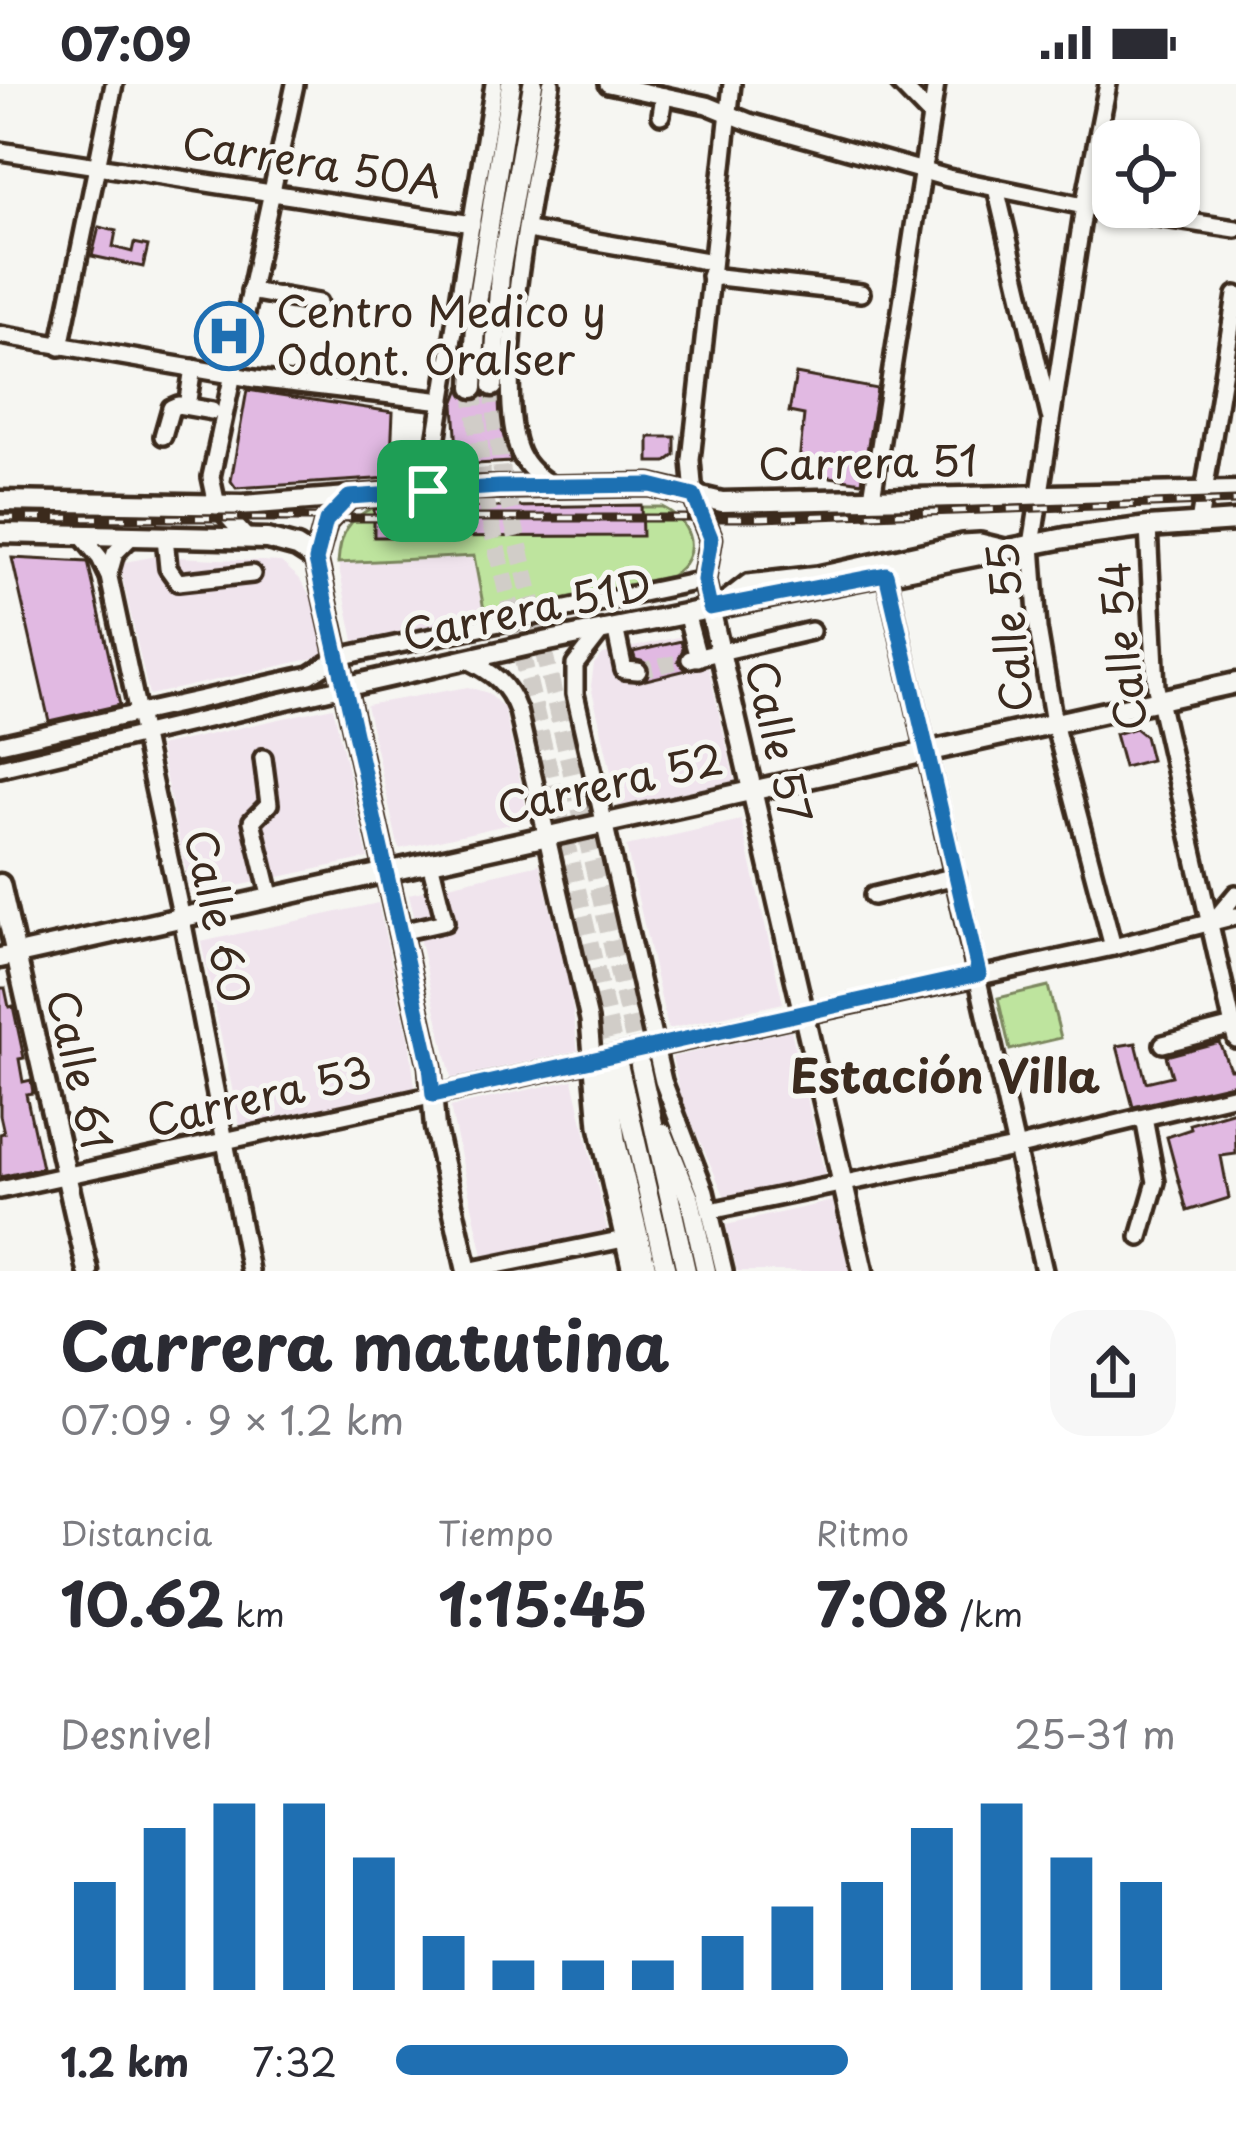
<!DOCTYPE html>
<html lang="es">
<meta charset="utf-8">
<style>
body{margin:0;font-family:"Playpen Sans",sans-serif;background:#f7f7f7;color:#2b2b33;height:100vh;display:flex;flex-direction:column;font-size:45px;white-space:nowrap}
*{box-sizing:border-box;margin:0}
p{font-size:39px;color:#7c7c81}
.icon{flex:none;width:66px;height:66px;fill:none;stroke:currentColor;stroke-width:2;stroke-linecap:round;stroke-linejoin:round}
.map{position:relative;height:1187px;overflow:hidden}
.drawer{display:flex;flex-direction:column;background:#fff;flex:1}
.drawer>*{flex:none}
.tools{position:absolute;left:1092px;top:36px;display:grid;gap:24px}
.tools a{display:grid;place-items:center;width:108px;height:108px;border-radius:24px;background:#fff;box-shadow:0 3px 9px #0004;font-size:60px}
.pin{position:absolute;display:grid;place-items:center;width:102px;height:102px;color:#fff;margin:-51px;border-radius:24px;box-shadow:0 6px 18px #0006}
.round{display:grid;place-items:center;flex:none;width:126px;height:126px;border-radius:36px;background:#f7f7f7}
.headline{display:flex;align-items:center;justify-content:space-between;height:204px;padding:0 60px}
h1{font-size:66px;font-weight:700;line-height:90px}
.stats{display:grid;grid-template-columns:repeat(3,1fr);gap:18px;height:204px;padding:12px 60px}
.stats div{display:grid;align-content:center}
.stats b{font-size:60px;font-weight:700}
.stats small{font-size:33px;font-weight:400}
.stats p{font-size:33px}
.chart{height:336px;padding:24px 60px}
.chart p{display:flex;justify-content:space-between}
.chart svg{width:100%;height:216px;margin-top:12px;stroke:#1f6fb2;stroke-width:6}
ul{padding:0 60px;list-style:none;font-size:39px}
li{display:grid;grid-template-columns:192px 144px 1fr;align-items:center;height:90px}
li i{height:30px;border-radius:15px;background:#1f6fb2}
.status{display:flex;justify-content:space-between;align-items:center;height:84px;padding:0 60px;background:#fff;direction:ltr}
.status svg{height:33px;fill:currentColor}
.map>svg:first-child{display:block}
.built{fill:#f0e4ed}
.green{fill:#bee49e;stroke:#7c875e;stroke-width:3}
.building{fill:#e1b9e2;stroke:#3b2a1e;stroke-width:3}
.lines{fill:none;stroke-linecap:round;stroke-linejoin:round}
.minor-tunnel{stroke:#d1cdc8;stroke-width:15;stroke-dasharray:15 8;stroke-linecap:butt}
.major-tunnel{stroke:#d1cdc8;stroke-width:18;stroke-dasharray:18 9;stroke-linecap:butt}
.minor-casing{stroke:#3b2a1e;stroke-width:24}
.major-casing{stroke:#3b2a1e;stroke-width:27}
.minor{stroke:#f6f6f2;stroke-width:15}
.major{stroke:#f6f6f2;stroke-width:18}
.rail-casing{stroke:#3b2a1e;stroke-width:9}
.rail{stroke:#f6f6f2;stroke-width:4.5;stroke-dasharray:14;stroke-linecap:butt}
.route-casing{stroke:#fff;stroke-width:24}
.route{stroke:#1f6fb2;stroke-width:15}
.labels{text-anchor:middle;stroke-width:10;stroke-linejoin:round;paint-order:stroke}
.street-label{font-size:42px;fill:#3b2a1e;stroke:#f6f6f2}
.poi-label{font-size:42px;fill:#3b2a1e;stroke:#f6f6f2;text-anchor:start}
.neighbourhood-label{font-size:45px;font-weight:bold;fill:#3b2a1e;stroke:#f6f6f2}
</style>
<div class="status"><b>07:09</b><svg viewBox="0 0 49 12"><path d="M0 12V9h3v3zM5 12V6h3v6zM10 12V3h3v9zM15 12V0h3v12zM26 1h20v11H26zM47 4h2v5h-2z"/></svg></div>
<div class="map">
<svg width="1236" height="1187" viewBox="0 0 1236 1187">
<rect width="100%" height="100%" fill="#f6f6f2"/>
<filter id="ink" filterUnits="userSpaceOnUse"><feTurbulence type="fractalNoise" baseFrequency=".00833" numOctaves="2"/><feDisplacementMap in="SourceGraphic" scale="24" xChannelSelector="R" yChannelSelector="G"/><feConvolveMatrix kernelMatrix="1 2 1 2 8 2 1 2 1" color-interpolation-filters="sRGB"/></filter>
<g filter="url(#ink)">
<g class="built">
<path d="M157,472L281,478L299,494L312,514L324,572L149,611L119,479Z"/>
<path d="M474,472L485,531L354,557L338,479Z"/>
<path d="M700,548L735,697L619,722L591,602L594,580L603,570Z"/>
<path d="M468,603L488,609L504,624L529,736L399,765L366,621Z"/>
<path d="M333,623L368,774L191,812L159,662Z"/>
<path d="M741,736L783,919L668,945L626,762Z"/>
<path d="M540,780L571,911L578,967L452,997L409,810Z"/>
<path d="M378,819L410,962L415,1003L240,1042L201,858Z"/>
<path d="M791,946L825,1091L725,1113L682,1017L672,973Z"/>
<path d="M573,996L608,1149L484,1176L450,1023Z"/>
<path d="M833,1117L849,1187H737L726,1141Z"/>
</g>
<g class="green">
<path d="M374,423H662C692,437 703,472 671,492L485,531L474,472L338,479C340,451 347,435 374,423Z"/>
<path d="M1048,902L1061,954L1010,966L998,914Z"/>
</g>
<g class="building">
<path d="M99,143L116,147L113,163L132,168L134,159L148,162L143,183L92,172Z"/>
<path d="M796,290L877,305L862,398L798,388L804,331L789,328Z"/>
<path d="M460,304L471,317L484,312L499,314L500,339L511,378L458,381L454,320Z"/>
<path d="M247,306L393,328L390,394L236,404L231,397Z"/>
<path d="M649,353H675V371L666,378H649Z"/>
<path d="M641,421L642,452L374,453V425Z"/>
<path d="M12,474L88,478L120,621L49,637Z"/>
<path d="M681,557L683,565L678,577L687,586L646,596L649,583L635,575L633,568Z"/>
<path d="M1135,644L1145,652L1151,676L1124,683L1115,650Z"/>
<path d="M0,904H5L9,923L13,922L24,974L19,975L23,998L31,996L33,1009L26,1010L42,1084L0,1093V1050L4,1049L0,1031Z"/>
<path d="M1219,958L1230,985H1234L1236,999L1133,1023L1117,962L1136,959L1146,998L1172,992L1166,972Z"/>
<path d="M1235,1027L1236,1070L1221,1072L1229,1114L1187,1127L1167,1053L1191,1045L1190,1040Z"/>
</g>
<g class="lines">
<path class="minor-tunnel" d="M638,587L690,575"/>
<g class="major-tunnel">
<path d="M493,302L502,389L640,981"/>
<path d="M473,304L484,410L619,984"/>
</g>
<g class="minor-casing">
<g id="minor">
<path d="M551,0C538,80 490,300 520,369C527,384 539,393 552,402"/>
<path d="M608,0L707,21L749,38L948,94L1084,122L1236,145"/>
<path d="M900,0L931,32"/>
<path d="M1108,0L1084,122L1032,461L1038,545L1054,639L1113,863"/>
<path d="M661,31L664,12"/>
<path d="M0,67L472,140"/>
<path d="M996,104L1050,332"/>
<path d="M528,146L712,178"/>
<path d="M710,192L861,209"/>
<path d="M250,207L318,219"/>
<path d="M0,251L255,295L443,317"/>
<path d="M60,263L114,0"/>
<path d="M187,322L193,284"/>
<path d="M163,352L171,324L178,321L212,327"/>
<path d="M428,407L494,0"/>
<path d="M694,412L691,376L732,0"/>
<path d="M872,414L936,0"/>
<path d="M1199,439L1236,211"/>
<path d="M1148,443L1156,603L1236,955"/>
<path d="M81,451L100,474L109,493L182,835L250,1187"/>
<path d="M165,453L168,484L178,498L252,490"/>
<path d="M247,454L217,421L211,393L295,0"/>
<path d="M109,490L115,469L132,452"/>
<path d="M886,490L1044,1187"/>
<path d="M721,520L748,499L818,491L963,459L980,458L1009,465"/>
<path d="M686,529L698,574"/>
<path d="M615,543L624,586L638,587"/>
<path d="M602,546L575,581V610L663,997L705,1107L724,1187"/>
<path d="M466,575C492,588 508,599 518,627L589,936L598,1042L631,1187"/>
<path d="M690,575L811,547"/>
<path d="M0,660L310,591L338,573L704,496"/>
<path d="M263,674L269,720L252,737L271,815"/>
<path d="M0,684L344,603"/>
<path d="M873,812L956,792"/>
<path d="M1211,840L1236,810"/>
<path d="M400,848L445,838L430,778"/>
<path d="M1163,960L1233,942"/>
<path d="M0,1106L1113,863L1236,832"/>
<path d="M710,1127L1019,1063L1236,1011"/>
<path d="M1140,1153L1156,1098L1144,1034"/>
<path d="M467,1187L624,1155"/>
</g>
</g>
<g class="major-casing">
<g id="major">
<path d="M493,302L500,189L533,0"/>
<path d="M473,304L477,219L511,0"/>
<path d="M694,412L711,454L704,496L710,524L863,1187"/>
<path d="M349,413L326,438L316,475L430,982L435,1044L467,1187"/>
<path d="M0,417L243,421L466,404L650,401L722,418L1236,407"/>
<path d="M0,449L267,455L297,463L316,475"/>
<path d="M344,603L534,560L1065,454L1148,443L1236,437"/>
<path d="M0,800L88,1187"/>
<path d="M0,874L1236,599"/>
<path d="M640,981L686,1187"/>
<path d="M619,984L666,1187"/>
<path d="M606,988L616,1058L647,1187"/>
<path d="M663,1049L690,1116L706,1187"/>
</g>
</g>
<use href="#minor" class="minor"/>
<use href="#major" class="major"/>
<g class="rail-casing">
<path id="rail" d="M0,434H761L1236,417"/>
</g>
<use href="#rail" class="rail"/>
</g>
</g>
<g class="lines" filter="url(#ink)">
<g class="route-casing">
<path id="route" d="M650,401L694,412L711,454L704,496L710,524L886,490L979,890L433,1011L430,982L316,476L326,437L349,413L499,403Z"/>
</g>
<use href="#route" class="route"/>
</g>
<defs>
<g id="hospital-ring" transform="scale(3.45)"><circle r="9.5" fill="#f6f6f2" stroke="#1f6fb2" stroke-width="1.5"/><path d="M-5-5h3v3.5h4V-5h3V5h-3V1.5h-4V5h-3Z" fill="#1f6fb2"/></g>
</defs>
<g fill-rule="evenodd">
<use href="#hospital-ring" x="229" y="252"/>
</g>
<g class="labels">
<g class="street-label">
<text transform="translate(312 79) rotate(9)" y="15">Carrera 50A</text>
<text transform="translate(868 379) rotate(-1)" y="15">Carrera 51</text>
<text transform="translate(527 526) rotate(-12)" y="15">Carrera 51D</text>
<text transform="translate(1010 543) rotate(-95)" y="15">Calle 55</text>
<text transform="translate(1123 562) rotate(-96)" y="15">Calle 54</text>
<text transform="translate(778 658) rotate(77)" y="15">Calle 57</text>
<text transform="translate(610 700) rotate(-13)" y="15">Carrera 52</text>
<text transform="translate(217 832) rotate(78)" y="15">Calle 60</text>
<text transform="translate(79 986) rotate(77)" y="15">Calle 61</text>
<text transform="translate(259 1013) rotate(-13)" y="15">Carrera 53</text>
</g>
<g class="poi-label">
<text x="276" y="243">Centro Medico y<tspan x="276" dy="48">Odont. Oralser</tspan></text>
</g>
<g class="neighbourhood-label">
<text x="945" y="1009">Estación Villa</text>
</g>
</g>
</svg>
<div class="tools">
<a><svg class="icon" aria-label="locate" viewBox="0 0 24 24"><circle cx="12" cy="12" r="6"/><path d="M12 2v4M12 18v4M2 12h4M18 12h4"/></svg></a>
</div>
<div class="pin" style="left:428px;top:407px;background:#1e9e55"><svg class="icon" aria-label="arrive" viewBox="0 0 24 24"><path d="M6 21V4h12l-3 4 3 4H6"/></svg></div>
</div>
<section class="drawer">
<div class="headline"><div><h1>Carrera matutina</h1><p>07:09 · 9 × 1.2 km</p></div><a class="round"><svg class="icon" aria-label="share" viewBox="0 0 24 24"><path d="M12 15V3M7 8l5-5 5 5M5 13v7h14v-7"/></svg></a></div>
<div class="stats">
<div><p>Distancia</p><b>10.62<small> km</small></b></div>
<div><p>Tiempo</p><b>1:15:45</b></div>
<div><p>Ritmo</p><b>7:08<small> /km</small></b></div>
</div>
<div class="chart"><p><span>Desnivel</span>25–31 m</p>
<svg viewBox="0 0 160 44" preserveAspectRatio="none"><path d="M5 44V22M15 44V11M25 44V6M35 44V6M45 44V17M55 44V33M65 44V38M75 44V38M85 44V38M95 44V33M105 44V27M115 44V22M125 44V11M135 44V6M145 44V17M155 44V22"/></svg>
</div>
<ul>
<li><b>1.2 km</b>7:32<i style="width:58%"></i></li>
</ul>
</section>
